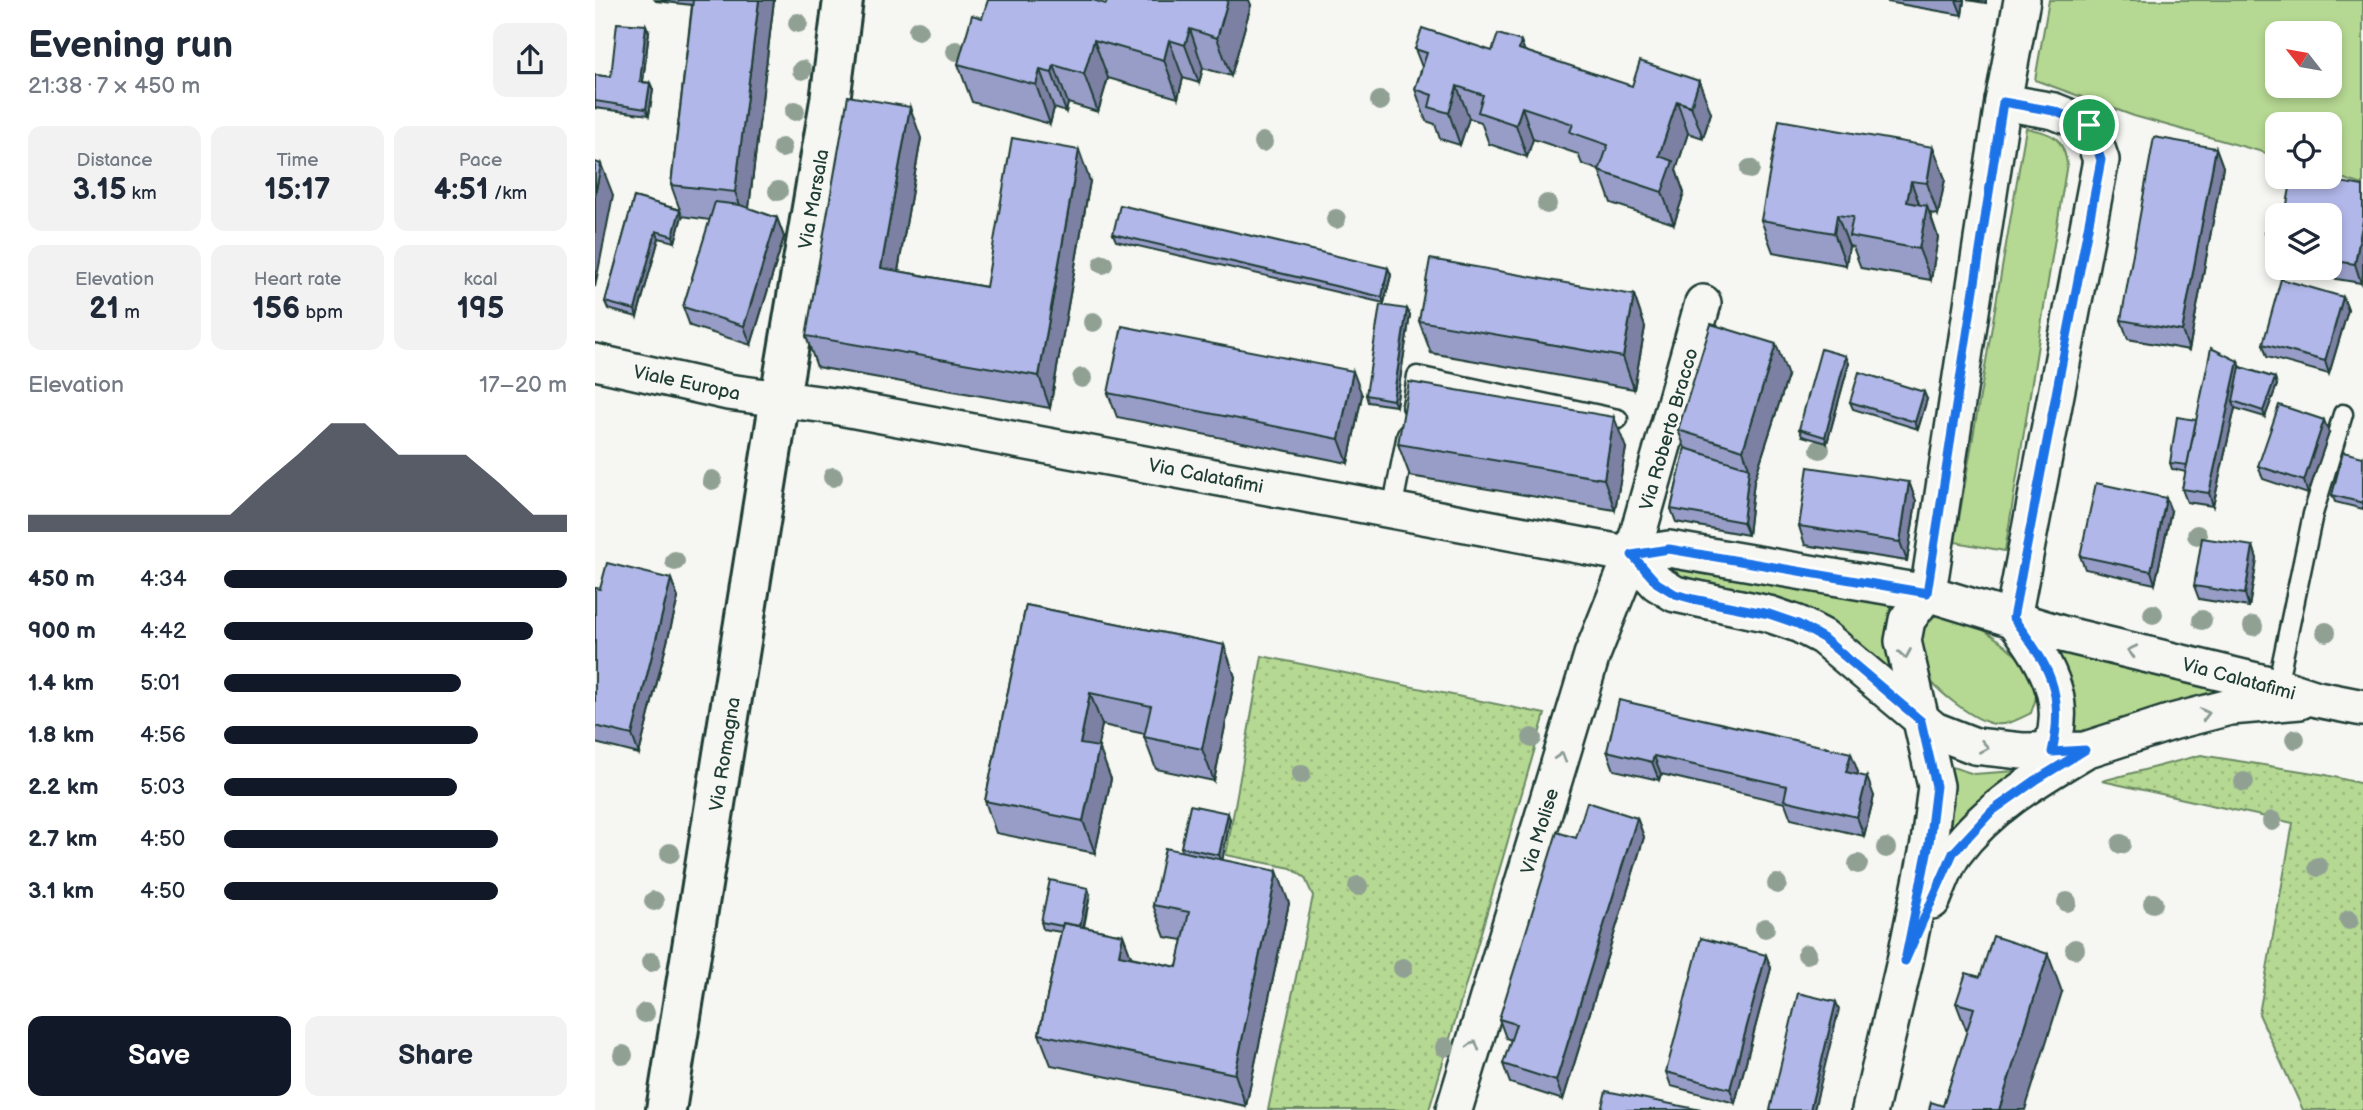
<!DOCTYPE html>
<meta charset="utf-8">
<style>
body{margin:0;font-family:"Balsamiq Sans",sans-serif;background:#f2f2f3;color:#1f2937;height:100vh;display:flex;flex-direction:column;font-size:26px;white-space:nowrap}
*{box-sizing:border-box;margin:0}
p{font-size:23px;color:#747a83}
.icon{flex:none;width:38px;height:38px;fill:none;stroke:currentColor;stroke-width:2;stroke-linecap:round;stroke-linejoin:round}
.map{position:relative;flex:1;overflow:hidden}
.side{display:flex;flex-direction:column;background:#fff;width:595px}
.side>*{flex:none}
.needle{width:46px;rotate:301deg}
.fabs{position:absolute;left:1670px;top:21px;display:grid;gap:14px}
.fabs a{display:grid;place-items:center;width:77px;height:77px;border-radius:14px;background:#fff;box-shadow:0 4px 10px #0003;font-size:35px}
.pin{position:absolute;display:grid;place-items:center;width:60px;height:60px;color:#fff;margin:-30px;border:4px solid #fff;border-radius:50%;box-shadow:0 2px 7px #0007}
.round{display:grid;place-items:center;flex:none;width:74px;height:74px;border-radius:14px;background:#f2f2f3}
.summary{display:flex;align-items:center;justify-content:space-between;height:119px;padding:0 28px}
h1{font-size:38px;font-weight:700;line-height:52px}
.figures{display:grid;grid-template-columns:repeat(3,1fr);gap:10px;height:119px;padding:7px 28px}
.figures div{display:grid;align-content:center;border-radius:14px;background:#f2f2f3;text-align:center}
.figures b{font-size:30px;font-weight:700}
.figures small{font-size:19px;font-weight:400}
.figures p{font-size:19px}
.chart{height:196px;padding:14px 28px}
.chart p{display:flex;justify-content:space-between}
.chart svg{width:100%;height:126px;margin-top:7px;fill:#111827;opacity:.7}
.action{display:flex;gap:14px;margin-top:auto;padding:14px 28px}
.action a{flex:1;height:80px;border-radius:14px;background:#111827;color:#fff;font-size:28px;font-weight:700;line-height:80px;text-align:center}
.action a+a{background:#f2f2f3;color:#1f2937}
ul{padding:0 28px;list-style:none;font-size:23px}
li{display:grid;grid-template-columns:112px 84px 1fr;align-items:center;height:52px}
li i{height:18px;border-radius:9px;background:#111827}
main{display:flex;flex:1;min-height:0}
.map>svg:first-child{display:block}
.green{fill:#b5d892;stroke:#6a8a63;stroke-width:2;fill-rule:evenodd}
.park{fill:url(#park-dots);stroke:#6a8a63;stroke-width:2}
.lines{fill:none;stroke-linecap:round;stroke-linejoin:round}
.lane-casing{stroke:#1f3d34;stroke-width:23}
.street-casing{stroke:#1f3d34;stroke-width:40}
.secondary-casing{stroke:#1f3d34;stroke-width:44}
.lane{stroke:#f6f6f2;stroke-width:18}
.street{stroke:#f6f6f2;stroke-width:35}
.secondary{stroke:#f6f6f2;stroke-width:38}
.tree{fill:#90a194}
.wall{fill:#989dc8;stroke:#1f3d34;stroke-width:2}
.shaded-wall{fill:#7c80a2;stroke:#1f3d34;stroke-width:2}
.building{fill:#b1b7e8;stroke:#1f3d34;stroke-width:2}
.oneway{stroke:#8a9a93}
.route-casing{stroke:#fff;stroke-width:14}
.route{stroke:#1a73e8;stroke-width:9}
.labels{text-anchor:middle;stroke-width:6;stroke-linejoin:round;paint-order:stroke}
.street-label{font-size:19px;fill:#1f3d34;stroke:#f6f6f2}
</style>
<main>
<section class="side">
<div class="summary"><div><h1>Evening run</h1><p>21:38 · 7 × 450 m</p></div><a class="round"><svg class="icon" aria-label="share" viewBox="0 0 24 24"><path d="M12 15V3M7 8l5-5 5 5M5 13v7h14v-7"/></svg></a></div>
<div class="figures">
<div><p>Distance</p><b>3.15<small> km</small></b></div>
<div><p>Time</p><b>15:17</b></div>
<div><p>Pace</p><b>4:51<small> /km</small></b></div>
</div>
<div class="figures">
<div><p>Elevation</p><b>21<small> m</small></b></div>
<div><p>Heart rate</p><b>156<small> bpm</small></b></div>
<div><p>kcal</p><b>195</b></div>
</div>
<div class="chart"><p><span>Elevation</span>17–20 m</p>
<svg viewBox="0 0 160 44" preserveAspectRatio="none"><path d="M0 44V38L10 38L20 38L30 38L40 38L50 38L60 38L70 27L80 17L90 6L100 6L110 17L120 17L130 17L140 27L150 38L160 38V44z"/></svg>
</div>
<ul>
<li><b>450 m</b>4:34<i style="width:100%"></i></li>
<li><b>900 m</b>4:42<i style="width:90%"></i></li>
<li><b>1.4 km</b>5:01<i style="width:69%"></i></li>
<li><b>1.8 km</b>4:56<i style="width:74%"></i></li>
<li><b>2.2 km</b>5:03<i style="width:68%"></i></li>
<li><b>2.7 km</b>4:50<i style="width:80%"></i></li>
<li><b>3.1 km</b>4:50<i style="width:80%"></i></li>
</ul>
<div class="action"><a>Save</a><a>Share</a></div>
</section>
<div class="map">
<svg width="1768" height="1110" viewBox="0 0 1768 1110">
<defs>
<pattern id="park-dots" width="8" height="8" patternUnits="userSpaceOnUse" patternTransform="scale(1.75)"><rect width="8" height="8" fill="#b5d892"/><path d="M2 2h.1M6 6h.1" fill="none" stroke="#9bba7e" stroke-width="1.8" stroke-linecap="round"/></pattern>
</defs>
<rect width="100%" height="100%" fill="#f6f6f2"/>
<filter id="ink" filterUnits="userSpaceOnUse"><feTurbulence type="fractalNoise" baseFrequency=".0143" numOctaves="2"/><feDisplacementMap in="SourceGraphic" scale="14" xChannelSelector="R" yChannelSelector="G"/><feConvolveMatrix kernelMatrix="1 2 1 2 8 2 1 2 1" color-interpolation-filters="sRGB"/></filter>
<g filter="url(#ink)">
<g class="green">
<path d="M1454,0H1768V185L1734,174V124H1682V156L1539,116L1440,80ZM1734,33V86H1682V33Z"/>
<path d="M1431,128C1457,134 1467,135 1472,163L1410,551L1360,542Z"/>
<path d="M1078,564L1298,605L1295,645L1300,676L1075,576Z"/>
<path d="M1342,615C1378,616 1436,654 1441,692C1442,699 1438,706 1436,713C1426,718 1411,726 1399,724C1378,720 1336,688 1327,668C1323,657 1325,641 1325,629L1334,619Z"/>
<path d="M1463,652L1636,692L1478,737C1482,701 1478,685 1463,652Z"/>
<path d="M1351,765L1379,774L1421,771L1348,841L1359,803Z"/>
</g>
<g class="park">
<path d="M667,656L950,714L834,1110H673L718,896L710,878L696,868L631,855Z"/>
<path d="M1606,755L1731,775L1768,784V1110H1708L1664,1014L1698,823L1507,781Z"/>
</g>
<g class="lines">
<g class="lane-casing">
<g id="lane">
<path d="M817,406L822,376L1023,419"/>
<path d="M797,510L812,434"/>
<path d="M1682,686L1718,514L1748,414"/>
</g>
</g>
<g class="street-casing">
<g id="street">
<path d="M1408,102L1459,111L1494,125L1506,160L1418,618"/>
<path d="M0,362L133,392L239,406L1037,555L1074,549L1332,593L1467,634L1682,686L1722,699L1768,708"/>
<path d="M1037,555L1062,583L1080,594L1174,614L1203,624L1228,637L1339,730L1380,746L1427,751L1490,750L1577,722L1635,707L1705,701"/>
<path d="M1418,618C1455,667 1481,710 1446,770"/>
<path d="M1337,901C1344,885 1350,865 1360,852C1393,808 1440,780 1487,752"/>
<path d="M859,1110L997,655L1037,555L1108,303"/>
<path d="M1275,1110L1310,961L1334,843L1341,786L1308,641L1312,620L1332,593L1336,573L1408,102L1427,0"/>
</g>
</g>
<g class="secondary-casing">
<path id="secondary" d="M71,1110L185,398L235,101L248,0"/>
</g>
<use href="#lane" class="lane"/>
<use href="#street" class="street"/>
<use href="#secondary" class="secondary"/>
</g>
<g class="tree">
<circle cx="203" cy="23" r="10"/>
<circle cx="323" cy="30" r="10"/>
<circle cx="361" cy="51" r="10"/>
<circle cx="207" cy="70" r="10"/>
<circle cx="785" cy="101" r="10"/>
<circle cx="200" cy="111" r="10"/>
<circle cx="668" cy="142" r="10"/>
<circle cx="187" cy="148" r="10"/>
<circle cx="1155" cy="169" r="10"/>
<circle cx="183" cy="191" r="10"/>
<circle cx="952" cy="204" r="10"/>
<circle cx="741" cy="219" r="10"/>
<circle cx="508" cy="264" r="10"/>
<circle cx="498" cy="322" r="10"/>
<circle cx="487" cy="378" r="10"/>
<circle cx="1225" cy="449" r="10"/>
<circle cx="238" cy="477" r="10"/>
<circle cx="117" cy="480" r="10"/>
<circle cx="1602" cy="535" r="10"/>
<circle cx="80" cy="561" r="10"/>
<circle cx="1558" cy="614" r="10"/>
<circle cx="1607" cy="620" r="10"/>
<circle cx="1658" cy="626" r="10"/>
<circle cx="1731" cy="632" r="10"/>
<circle cx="937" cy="738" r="10"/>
<circle cx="1700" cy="739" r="10"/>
<circle cx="706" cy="774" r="10"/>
<circle cx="1649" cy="782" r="10"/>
<circle cx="1677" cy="821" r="10"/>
<circle cx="1526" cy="844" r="10"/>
<circle cx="1291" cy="848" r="10"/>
<circle cx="75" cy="853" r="10"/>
<circle cx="1263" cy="864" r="10"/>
<circle cx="1723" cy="867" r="10"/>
<circle cx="1182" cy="884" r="10"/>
<circle cx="763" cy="886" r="10"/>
<circle cx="59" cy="901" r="10"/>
<circle cx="1472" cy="902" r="10"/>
<circle cx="1558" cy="903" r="10"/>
<circle cx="1754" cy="920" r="10"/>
<circle cx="1170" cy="928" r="10"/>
<circle cx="1480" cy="949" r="10"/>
<circle cx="1212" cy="954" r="10"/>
<circle cx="56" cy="962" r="10"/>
<circle cx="808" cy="968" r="10"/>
<circle cx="50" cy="1013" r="10"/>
<circle cx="850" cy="1047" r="10"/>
<circle cx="28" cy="1055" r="10"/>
</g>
<g class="wall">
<path d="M60,0H179L154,208L182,218L189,237L156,345L95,326L88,307L115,220L87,216L80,242L64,238L42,317L13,309L10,302L39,197L85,210L76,185L97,5L61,1Z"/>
<path d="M1292,0H1369L1367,15L1293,2Z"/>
<path d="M1372,0H1391V3Z"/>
<path d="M511,4L656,5L636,76L608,68L604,83L588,78L583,98L513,78L503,112L473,103L471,112L459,108L455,124L377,102L363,64L387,18Z"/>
<path d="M54,32L48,82L55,83L58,90L54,115L0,108V75L16,77Z"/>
<path d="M926,41L929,51L1116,113L1108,138L1093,133L1081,170L1089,193L1079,224L1016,203L1004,170L987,164L983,154L938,139L932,157L894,144L886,122L874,118L865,145L845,139L840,124L831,121L820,89L827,67L820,49L897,51Z"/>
<path d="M326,138L303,271L391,287L495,181L455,408L222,367L211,336Z"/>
<path d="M1338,147L1350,179L1343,215L1335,213L1343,237L1336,280L1266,268L1258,247L1254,246L1251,265L1178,252L1166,220Z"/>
<path d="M1621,148L1628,167L1594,350L1533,339L1526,320Z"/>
<path d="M1768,186V275L1766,283L1724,276L1721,268H1734V215Z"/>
<path d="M1682,215V253L1677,252L1670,233Z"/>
<path d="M518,234L793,268L796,275L789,303L521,241Z"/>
<path d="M1039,295L1050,327L1039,389L836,353L824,321Z"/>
<path d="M1748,297L1753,310L1734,374L1672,357L1668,344Z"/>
<path d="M812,309L815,315L801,406L773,402L771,395Z"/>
<path d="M1643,361L1646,367L1680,378L1682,385L1670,417L1640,408L1618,506L1592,502L1587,489L1591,472L1577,469L1575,463L1601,420Z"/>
<path d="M1254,363L1232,443L1207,436L1204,429Z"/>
<path d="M1193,376L1159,481L1153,535L1081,522L1076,509L1090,448L1083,430Z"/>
<path d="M513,393L767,395L753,463L522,417Z"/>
<path d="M1332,399L1323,429L1258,409L1255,402Z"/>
<path d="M1734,433L1713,494L1668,479L1663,466Z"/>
<path d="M803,444L1031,448L1020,510L815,476Z"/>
<path d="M1768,457V509L1740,502L1737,495Z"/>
<path d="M1314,482L1321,501L1312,561L1210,545L1204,526Z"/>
<path d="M1576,511L1560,584L1490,569L1485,556Z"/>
<path d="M1658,546L1662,559L1654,607L1604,599L1599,586Z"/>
<path d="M76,579L83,598L44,754L0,743V588L5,589Z"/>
<path d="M431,605L629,645L640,677L619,781L561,769L549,737L550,734L507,725L502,747L516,779L500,853L401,833L390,801Z"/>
<path d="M1012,751L1263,772L1262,775L1279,796L1269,836L1196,819L1190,803L1066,774L1064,780L1019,770Z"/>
<path d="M1042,818L1049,837L968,1100L915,1083L908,1064L916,1040L911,1038L904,1019L981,838Z"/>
<path d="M635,819L627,860L694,903L651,1106L456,1065L444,1034L466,932L448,929L446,922L495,895L489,927L528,935L536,957L582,967L588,940L570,937L558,905L587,852L586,847Z"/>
<path d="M1171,955L1176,968L1140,1103L1076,1086L1071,1072Z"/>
<path d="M1385,977L1467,992L1348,1106L1372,1032L1361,1003Z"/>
</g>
<g class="shaded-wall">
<path d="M164,0H179L152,224L140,192Z"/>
<path d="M633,0H654L656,5L636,76L622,38Z"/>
<path d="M1361,0H1369L1367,15Z"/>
<path d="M51,25L54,32L47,88L45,82Z"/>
<path d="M595,29L608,68L604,83L590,45Z"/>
<path d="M499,40L513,78L503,112L489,74Z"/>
<path d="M574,40L588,78L583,98L569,60Z"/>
<path d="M926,41L938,73L924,49Z"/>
<path d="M459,65L473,103L471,112L457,73Z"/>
<path d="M445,70L459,108L455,124L441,85Z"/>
<path d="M1104,81L1116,113L1108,138L1096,106Z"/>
<path d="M55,83L58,90L54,115L51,109Z"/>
<path d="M862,86L874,118L865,145L854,113Z"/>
<path d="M1082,101L1093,133L1081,170L1089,193L1079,224L1067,192L1064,156Z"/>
<path d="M315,107L326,138L298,300L286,268Z"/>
<path d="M927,107L938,139L932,157L921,125Z"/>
<path d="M1338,147L1350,179L1343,215L1332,183Z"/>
<path d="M1621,148L1628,167L1594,350L1587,331Z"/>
<path d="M484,150L495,181L455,408L444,376Z"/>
<path d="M6,164L18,195L0,287V195Z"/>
<path d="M1316,181L1327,212L1312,202Z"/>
<path d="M1332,206L1343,237L1336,280L1324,249Z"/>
<path d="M85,210L87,216L80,242L78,236Z"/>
<path d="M1242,215L1254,246L1251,265L1239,233Z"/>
<path d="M182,218L189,237L156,345L149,326Z"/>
<path d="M1768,220V275L1766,283L1760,264Z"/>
<path d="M61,231L64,238L42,317L40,310Z"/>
<path d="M793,268L796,275L789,303L787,297Z"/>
<path d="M1039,295L1050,327L1039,389L1028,357Z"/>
<path d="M1748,297L1753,310L1734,374L1730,361Z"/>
<path d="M812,309L815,315L801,406L798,400Z"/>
<path d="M1181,344L1193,376L1159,481L1153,535L1148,522L1154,468L1148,450Z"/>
<path d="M1251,356L1254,363L1232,443L1230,437Z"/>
<path d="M1643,361L1648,374L1638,401L1640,408L1618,506L1614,493Z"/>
<path d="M758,371L767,395L753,463L744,439Z"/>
<path d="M1680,378L1682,385L1670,417L1668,411Z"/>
<path d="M1329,392L1332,399L1323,429L1320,422Z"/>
<path d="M1019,417L1031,448L1020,510L1009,479Z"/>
<path d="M1729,420L1734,433L1713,494L1709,481Z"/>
<path d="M1314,482L1321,501L1312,561L1305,542Z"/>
<path d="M1571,498L1576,511L1560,584L1556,571Z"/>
<path d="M1658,546L1662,559L1654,607L1650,594Z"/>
<path d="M76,579L83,598L44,754L37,735Z"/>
<path d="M629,645L640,677L619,781L607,749Z"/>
<path d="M495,693L507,725L497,775L485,744Z"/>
<path d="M504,747L516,779L500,853L488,821Z"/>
<path d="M1256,753L1263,772L1258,791L1251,772Z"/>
<path d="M1059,756L1066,774L1064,780L1057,762Z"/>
<path d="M1272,777L1279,796L1269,836L1262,817Z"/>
<path d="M633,813L635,819L627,862L624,855Z"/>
<path d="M1042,818L1049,837L968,1100L961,1081Z"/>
<path d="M682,871L694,903L651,1106L640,1074Z"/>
<path d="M493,888L495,895L486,937L484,930Z"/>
<path d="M528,935L540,967L524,955Z"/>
<path d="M1453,954L1467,992L1430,1110H1404Z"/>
<path d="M1171,955L1176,968L1140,1103L1135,1089Z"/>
<path d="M1241,1002L1244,1009L1219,1110H1215Z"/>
</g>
<g class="building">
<path d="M98,0H164L140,192L76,185Z"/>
<path d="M393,0H498L511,4L512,0H633L622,38L595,29L590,45L574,40L569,60L499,40L489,74L459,65L457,73L445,70L441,85L363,64L377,15L387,18Z"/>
<path d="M22,23L51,25L45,82L55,83L51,109L0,101V75L16,77Z"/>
<path d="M827,28L897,51L903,34L926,41L924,49L1037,86L1045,61L1104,81L1096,106L1082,101L1064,156L1078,161L1067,192L1004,171L1013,145L975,132L978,124L927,107L921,125L883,112L888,95L862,86L854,113L834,107L837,95L820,89L832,53L820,49Z"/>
<path d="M253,96L315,107L286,268L391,287L417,138L484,150L444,376L211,336Z"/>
<path d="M1184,120L1338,147L1332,183L1316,181L1312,202L1332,206L1324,249L1254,236L1258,217L1242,215L1239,233L1166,220Z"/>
<path d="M1559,137L1621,148L1587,331L1526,320Z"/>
<path d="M0,162L6,164L0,195Z"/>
<path d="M1697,177H1717L1768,186V220L1760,264L1734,260V215H1690Z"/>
<path d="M39,197L85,210L78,236L61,231L40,310L10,302Z"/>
<path d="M120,202L145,205L182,218L149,326L88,307Z"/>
<path d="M525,205L793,268L787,297L518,234Z"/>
<path d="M1674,212L1689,215H1682V235L1670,233Z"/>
<path d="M835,259L1039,295L1028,357L824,321Z"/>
<path d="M1686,279L1748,297L1730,361L1668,344Z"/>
<path d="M785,305L812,309L798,400L771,395Z"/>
<path d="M1116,324L1181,344L1148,450L1083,430Z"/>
<path d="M527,326L758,371L744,439L513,393Z"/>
<path d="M1616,348L1643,361L1614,493L1587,489Z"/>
<path d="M1226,349L1251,356L1230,437L1204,429Z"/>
<path d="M1645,367L1680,378L1668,411L1638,401Z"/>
<path d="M1264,372L1329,392L1320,422L1255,402Z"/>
<path d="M814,382L1019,417L1009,479L803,444Z"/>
<path d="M1684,405L1729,420L1709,481L1663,466Z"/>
<path d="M1582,417L1601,420L1592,465L1575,463Z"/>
<path d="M1090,448L1154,468L1148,522L1076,509Z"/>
<path d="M1748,452L1768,457V503L1737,495Z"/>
<path d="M1213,467L1314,482L1305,542L1204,526Z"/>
<path d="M1501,483L1571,498L1556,571L1485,556Z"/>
<path d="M1607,538L1658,546L1650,594L1599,586Z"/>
<path d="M12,563L76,579L37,735L0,726V588L5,589Z"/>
<path d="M431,605L629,645L607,749L549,737L556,706L495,693L485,744L504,747L488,821L390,801Z"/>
<path d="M1024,700L1256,753L1251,772L1272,777L1262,817L1189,800L1192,786L1059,756L1057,762L1012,751Z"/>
<path d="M992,802L1042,818L961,1081L908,1064L921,1024L904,1019L962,832L981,838Z"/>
<path d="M595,805L633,813L624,855L586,847Z"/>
<path d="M570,848L682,871L640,1074L444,1034L468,923L528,935L524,955L582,967L594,912L558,905Z"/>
<path d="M455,880L493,888L485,926L468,923L467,926L446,922Z"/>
<path d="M1398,936L1453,954L1404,1110H1334L1336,1102L1348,1106L1379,1008L1361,1003L1371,973L1385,977Z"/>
<path d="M1106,938L1171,955L1135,1089L1071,1072Z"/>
<path d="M1203,993L1241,1002L1215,1110H1175Z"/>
<path d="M1011,1091L1106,1110H1006Z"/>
</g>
<defs><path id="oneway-chevron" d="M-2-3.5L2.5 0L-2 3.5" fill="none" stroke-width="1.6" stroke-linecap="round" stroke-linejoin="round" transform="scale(1.75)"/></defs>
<g class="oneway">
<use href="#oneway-chevron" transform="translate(1537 651) rotate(-167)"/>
<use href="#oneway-chevron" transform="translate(1310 654) rotate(80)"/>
<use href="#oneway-chevron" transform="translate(1610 714) rotate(-14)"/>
<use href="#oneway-chevron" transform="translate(1389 747) rotate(11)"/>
<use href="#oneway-chevron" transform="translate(966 757) rotate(-73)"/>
<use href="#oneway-chevron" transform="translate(879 1045) rotate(-73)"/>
</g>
</g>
<g class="lines" filter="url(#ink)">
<g class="route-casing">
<path id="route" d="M1408,102L1459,111L1494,125L1506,160L1418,618C1453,665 1471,691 1457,752L1490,750L1441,780L1397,811L1358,853L1310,961L1334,843L1341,786L1326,721L1228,638L1203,624L1174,614L1098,599L1080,594L1062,583L1037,555L1074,549L1332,593Z"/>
</g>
<use href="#route" class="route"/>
</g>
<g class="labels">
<g class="street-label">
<text transform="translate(218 199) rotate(-80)" y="7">Via Marsala</text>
<text transform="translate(92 382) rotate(12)" y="7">Viale Europa</text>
<text transform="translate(1073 429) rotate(-74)" y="7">Via Roberto Bracco</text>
<text transform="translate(611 475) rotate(11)" y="7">Via Calatafimi</text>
<text transform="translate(1644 678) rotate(15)" y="7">Via Calatafimi</text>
<text transform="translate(129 754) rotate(-81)" y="7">Via Romagna</text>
<text transform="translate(944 831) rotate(-73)" y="7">Via Molise</text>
</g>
</g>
</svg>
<div class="fabs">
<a><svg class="needle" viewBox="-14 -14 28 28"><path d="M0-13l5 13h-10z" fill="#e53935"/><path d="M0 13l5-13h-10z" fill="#747a83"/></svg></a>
<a><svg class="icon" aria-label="locate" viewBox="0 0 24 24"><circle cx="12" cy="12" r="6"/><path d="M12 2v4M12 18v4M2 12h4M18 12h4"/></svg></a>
<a><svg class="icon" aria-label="layers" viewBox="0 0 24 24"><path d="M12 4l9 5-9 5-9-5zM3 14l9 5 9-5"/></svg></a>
</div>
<div class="pin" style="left:1494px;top:125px;background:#1e9e55"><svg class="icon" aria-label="arrive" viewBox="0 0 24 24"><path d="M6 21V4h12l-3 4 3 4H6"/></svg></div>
</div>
</main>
